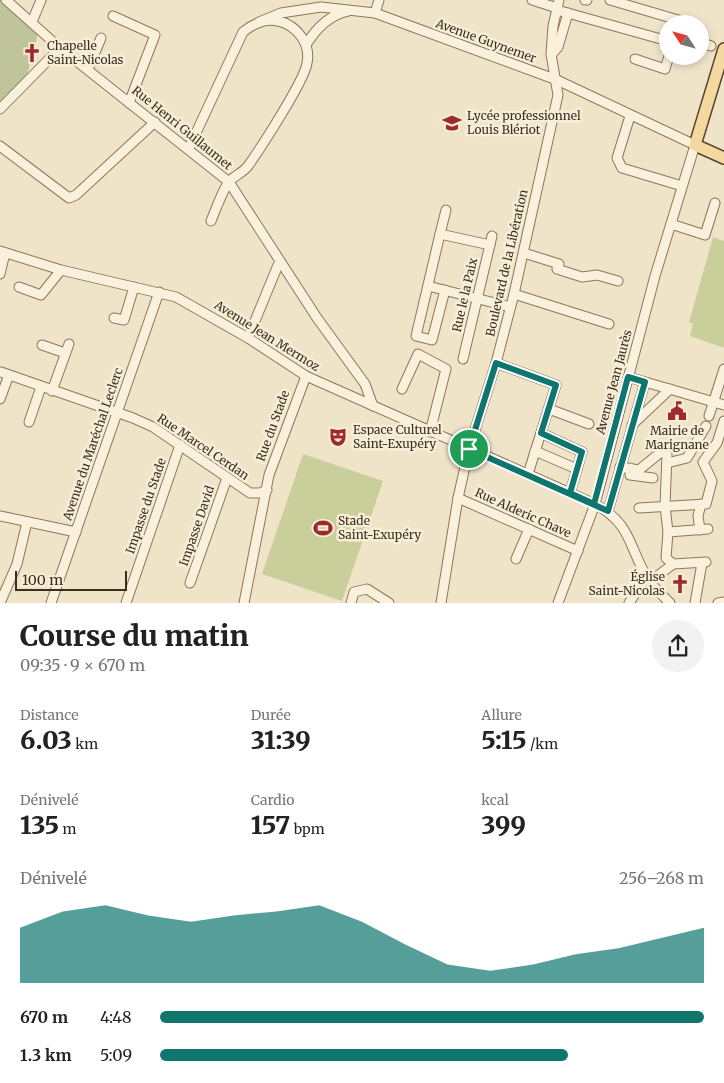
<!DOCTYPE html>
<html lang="fr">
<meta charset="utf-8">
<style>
body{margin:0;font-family:Merriweather,serif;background:#f2f2f2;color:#222;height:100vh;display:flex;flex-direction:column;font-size:19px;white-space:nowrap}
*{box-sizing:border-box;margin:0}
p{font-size:16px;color:#767676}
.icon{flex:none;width:28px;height:28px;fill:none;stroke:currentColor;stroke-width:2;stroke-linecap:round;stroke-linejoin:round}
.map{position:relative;height:603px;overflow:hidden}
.side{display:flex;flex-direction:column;background:#fff;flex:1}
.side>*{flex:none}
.needle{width:32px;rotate:306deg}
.buttons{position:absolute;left:659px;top:15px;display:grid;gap:10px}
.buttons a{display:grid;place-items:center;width:50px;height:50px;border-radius:50%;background:#fff;box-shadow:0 2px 8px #0003;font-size:25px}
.scale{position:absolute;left:15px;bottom:12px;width:112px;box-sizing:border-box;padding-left:5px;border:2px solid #3d2e20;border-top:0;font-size:14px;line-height:18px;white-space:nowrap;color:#3d2e20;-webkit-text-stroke:4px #f7eed8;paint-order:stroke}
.pin{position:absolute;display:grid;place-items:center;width:42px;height:42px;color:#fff;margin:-21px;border:2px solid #fff;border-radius:50%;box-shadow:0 1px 5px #0007}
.round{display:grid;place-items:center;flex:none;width:52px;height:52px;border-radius:26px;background:#f2f2f2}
.summary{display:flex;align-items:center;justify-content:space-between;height:85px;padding:0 20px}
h1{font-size:28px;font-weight:800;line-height:38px}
.figures{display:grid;grid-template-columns:repeat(3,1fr);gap:8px;height:85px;padding:5px 20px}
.figures div{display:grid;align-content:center}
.figures b{font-size:25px;font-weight:800}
.figures small{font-size:14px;font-weight:400}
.figures p{font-size:14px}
.chart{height:140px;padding:10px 20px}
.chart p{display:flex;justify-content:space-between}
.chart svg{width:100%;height:90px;margin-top:5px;fill:#0f766e;opacity:.7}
ul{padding:0 20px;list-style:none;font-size:16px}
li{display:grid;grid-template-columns:80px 60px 1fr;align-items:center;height:38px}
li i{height:12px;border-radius:6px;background:#0f766e}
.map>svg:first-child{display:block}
.green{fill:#c9cf9b}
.cemetery{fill:#bfc49a}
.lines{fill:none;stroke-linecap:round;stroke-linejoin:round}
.minor-casing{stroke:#8d765c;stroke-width:11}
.major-casing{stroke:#5b4430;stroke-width:14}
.minor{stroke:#faf1dc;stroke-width:9}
.major{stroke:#f3d9a0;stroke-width:11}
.route-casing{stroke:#fff;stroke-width:10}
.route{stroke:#0f766e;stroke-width:6}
.labels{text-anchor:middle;stroke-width:5;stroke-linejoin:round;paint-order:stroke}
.street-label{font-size:12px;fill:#3d2e20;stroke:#f7eed8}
.poi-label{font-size:12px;fill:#3d2e20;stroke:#f7eed8;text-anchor:start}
</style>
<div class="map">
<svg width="724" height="603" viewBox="0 0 724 603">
<rect width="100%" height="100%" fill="#f0e4c8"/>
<g class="green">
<path d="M713,237L724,241V348L690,336L693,324L689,322Z"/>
<path d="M303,454L383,481L342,601L262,574Z"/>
</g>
<path class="cemetery" d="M0,0H7L39,30L27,75L0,103Z"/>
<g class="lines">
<g class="minor-casing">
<g id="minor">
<path d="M6,0L60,48L229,182L317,318L365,384L373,406"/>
<path d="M532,0L557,8"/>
<path d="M585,0H587"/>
<path d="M610,0L685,22"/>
<path d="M557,10L668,41"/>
<path d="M375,13L379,0"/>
<path d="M113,16L155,35L129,103"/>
<path d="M32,22L41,0"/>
<path d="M259,22L281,13L321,7L375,13L557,80L695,145L655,276L595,504L558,603"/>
<path d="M700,42L711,46"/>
<path d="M306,45C315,30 329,15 348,11"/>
<path d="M552,54L558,47L568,13"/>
<path d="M635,59L665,69L669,56"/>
<path d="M88,69L101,38"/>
<path d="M0,109L60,48"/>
<path d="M630,116L617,158L622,168L682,186"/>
<path d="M0,146L69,198L76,195L155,122"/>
<path d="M189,148L243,32C253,24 264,18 278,21C297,25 311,44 307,63C305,80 260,149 248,166C243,173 233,176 228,183C221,194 216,209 211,221"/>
<path d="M671,224L705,235L715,203"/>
<path d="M440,234L446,210"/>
<path d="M0,251L61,270L176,297L248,338L306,376L595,504C631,524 628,544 646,576C652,586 662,595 670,603"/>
<path d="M524,253L559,264L557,269L582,277L597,275L618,281"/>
<path d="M0,274L5,253"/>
<path d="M428,286L510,307"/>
<path d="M19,287L41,295L61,270"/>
<path d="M445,290L432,340L416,336L440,234L490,245"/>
<path d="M514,294L609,324"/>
<path d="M114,318L124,320L134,287"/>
<path d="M248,338L278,265"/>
<path d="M42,345L65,353"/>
<path d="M463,359L492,236"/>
<path d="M496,363L556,385L528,474"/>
<path d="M1,372L133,418L153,427L250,493H260L267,490"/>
<path d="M628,377L724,405"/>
<path d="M402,389L418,354L446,369L430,432"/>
<path d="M52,391L69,344"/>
<path d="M0,399L9,375"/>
<path d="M549,409L589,424"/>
<path d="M709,416L724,369"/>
<path d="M29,422L41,387"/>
<path d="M632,425L670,389"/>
<path d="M541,433L582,452L570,493"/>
<path d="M535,451L577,469"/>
<path d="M667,463L687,458L706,426"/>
<path d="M620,467L639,470L661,452L667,454L665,506L668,532L666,558L673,564L706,562"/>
<path d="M630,468V475L653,478"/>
<path d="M458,498L578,551"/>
<path d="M639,508L706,504L712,481L703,462L717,443L724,421"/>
<path d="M608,511L645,382"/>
<path d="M0,516L76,532"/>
<path d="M700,530L698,516L701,504"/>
<path d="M668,532L708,529"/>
<path d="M516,559L529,529"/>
<path d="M651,581L673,564"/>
<path d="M190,583L227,478"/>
<path d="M0,603L17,564L27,522"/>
<path d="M51,603L159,292"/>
<path d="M126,603L180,445"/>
<path d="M244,603L269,475L306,376"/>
<path d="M351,603L354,592L367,589L389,603"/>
<path d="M441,603L458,498L469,449L496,363L514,294L558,95L551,54L553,26L559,0"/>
<path d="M629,603L647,576"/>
<path d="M695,603L702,563"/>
<path d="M718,603L724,602"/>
</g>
</g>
<g class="major-casing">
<path id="major" d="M724,49L695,145L724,158"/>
</g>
<use href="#minor" class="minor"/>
<use href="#major" class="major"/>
</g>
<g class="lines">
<g class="route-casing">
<path id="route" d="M469,449L608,511L645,382L628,377L594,504L570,493L582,452L541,433L556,385L496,363L469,449"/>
</g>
<use href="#route" class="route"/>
</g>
<defs>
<g id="church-bare" transform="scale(1.5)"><path d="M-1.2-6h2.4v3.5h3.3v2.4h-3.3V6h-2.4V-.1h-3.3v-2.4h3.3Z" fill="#9e2a2b" stroke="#f7eed8" stroke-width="2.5" paint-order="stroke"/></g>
<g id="school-bare" transform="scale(1.5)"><path d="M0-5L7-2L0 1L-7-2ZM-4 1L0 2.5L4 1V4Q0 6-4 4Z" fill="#9e2a2b" stroke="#f7eed8" stroke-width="2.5" paint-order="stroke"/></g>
<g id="civic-bare" transform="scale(1.5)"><path d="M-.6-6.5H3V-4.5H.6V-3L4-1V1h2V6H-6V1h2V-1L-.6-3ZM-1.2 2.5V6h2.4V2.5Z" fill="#9e2a2b" stroke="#f7eed8" stroke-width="2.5" paint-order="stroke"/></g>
<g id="theatre-bare" transform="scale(1.5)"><path d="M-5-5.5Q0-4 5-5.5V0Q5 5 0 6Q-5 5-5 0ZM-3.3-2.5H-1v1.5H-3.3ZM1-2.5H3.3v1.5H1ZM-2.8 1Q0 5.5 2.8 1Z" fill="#9e2a2b" stroke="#f7eed8" stroke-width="2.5" paint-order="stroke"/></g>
<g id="stadium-bare" transform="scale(1.5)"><path d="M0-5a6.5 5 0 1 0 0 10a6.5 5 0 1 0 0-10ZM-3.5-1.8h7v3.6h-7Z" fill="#9e2a2b" stroke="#f7eed8" stroke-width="2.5" paint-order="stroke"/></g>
</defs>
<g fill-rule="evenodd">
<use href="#church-bare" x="32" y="53"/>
<use href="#school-bare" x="452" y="123"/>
<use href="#civic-bare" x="677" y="411"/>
<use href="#theatre-bare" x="338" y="437"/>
<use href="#stadium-bare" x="323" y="528"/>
<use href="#church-bare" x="680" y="584"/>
</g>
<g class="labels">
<g class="street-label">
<text transform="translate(486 41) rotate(20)" y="4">Avenue Guynemer</text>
<text transform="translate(182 128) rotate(39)" y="4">Rue Henri Guillaumet</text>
<text transform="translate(507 263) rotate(-77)" y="4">Boulevard de la Libération</text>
<text transform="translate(465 295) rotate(-77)" y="4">Rue le la Paix</text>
<text transform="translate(267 336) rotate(32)" y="4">Avenue Jean Mermoz</text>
<text transform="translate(614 382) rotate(-75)" y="4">Avenue Jean Jaurès</text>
<text transform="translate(273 426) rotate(-70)" y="4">Rue du Stade</text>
<text transform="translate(93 444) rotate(-71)" y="4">Avenue du Maréchal Leclerc</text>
<text transform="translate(203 447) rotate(34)" y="4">Rue Marcel Cerdan</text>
<text transform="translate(146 506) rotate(-71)" y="4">Impasse du Stade</text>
<text transform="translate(523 513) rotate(24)" y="4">Rue Alderic Chave</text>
<text transform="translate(197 526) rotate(-71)" y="4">Impasse David</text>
</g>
<g class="poi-label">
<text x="47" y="50">Chapelle<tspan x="47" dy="14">Saint-Nicolas</tspan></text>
<text x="467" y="120">Lycée professionnel<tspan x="467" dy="14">Louis Blériot</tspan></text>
<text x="353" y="434">Espace Culturel<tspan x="353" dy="14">Saint-Exupéry</tspan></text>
<text x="677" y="435" text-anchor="middle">Mairie de<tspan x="677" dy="14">Marignane</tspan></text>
<text x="338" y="525">Stade<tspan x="338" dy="14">Saint-Exupéry</tspan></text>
<text x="665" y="581" text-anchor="end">Église<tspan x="665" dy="14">Saint-Nicolas</tspan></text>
</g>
</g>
</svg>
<div class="buttons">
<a><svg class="needle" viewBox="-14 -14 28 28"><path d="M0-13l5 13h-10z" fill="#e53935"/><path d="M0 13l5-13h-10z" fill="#767676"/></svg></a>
</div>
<div class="scale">100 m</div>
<div class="pin" style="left:469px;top:449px;background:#1e9e55"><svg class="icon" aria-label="arrive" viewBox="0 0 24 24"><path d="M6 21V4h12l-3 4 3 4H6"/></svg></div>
</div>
<section class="side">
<div class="summary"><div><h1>Course du matin</h1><p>09:35 · 9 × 670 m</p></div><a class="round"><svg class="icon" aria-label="share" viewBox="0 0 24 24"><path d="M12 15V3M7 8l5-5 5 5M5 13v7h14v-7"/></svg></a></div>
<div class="figures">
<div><p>Distance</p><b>6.03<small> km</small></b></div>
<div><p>Durée</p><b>31:39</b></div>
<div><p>Allure</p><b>5:15<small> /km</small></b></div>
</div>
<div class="figures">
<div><p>Dénivelé</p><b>135<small> m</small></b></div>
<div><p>Cardio</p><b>157<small> bpm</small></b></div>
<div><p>kcal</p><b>399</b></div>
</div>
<div class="chart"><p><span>Dénivelé</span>256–268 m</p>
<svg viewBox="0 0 160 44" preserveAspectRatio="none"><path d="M0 44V17L10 9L20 6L30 11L40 14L50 11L60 9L70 6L80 14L90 25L100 35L110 38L120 35L130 30L140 27L150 22L160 17V44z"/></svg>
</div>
<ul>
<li><b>670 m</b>4:48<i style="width:100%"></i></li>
<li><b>1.3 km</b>5:09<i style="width:75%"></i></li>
</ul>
</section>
